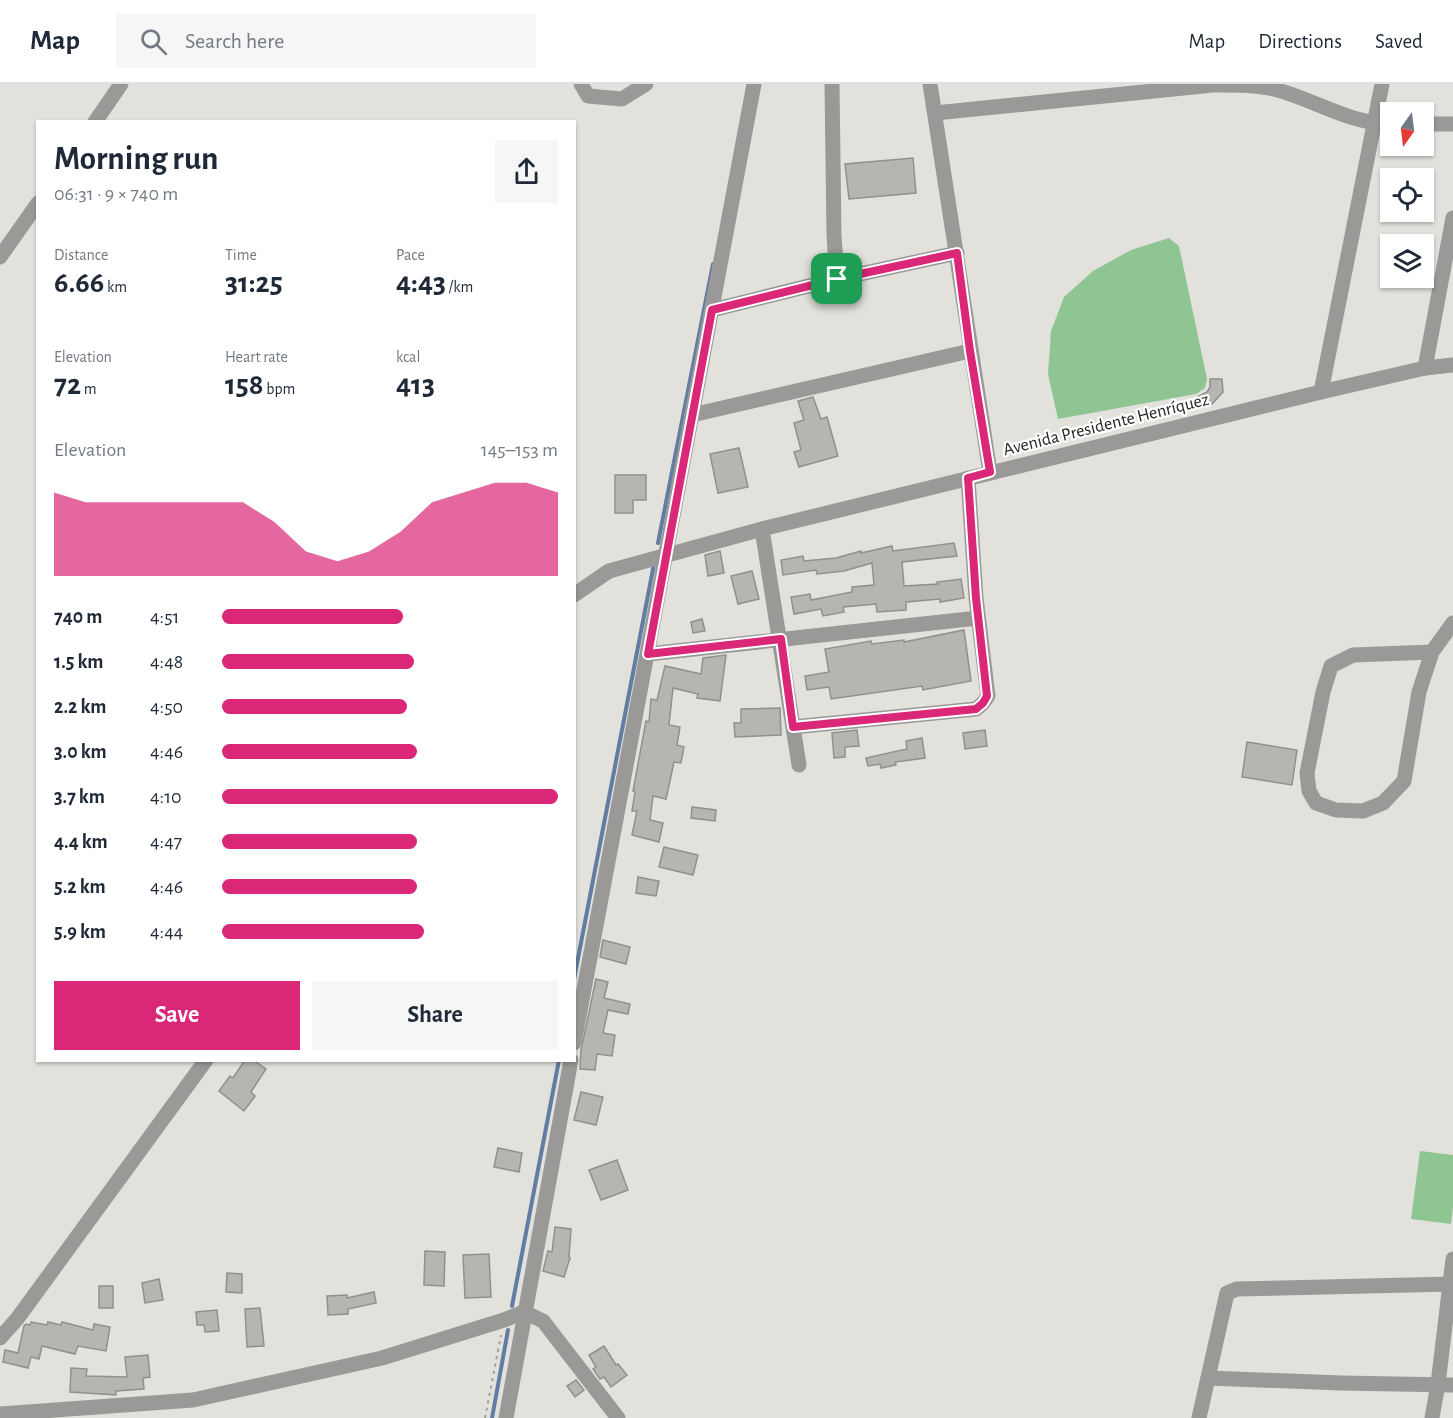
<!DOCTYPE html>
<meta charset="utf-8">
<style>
body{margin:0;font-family:"Alegreya Sans",sans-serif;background:#f6f6f7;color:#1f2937;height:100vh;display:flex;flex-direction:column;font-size:22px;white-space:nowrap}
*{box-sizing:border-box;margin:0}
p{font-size:20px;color:#747a83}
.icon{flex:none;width:33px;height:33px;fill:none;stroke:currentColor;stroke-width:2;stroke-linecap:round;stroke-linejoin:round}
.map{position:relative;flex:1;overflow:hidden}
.side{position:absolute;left:36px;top:36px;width:540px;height:942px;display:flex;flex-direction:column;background:#fff;border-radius:0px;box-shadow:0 2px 4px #0004}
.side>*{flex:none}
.needle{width:39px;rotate:194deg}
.controls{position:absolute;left:1380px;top:18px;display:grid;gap:12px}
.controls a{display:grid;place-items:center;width:54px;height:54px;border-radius:0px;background:#fff;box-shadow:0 2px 4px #0004;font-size:30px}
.pin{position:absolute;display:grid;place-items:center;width:51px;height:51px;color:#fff;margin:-26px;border-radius:12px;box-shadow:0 3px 9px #0006}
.round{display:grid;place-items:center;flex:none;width:63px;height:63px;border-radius:0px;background:#f6f6f7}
.overview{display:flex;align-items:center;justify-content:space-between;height:102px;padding:0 18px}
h1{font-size:33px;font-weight:700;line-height:45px}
.stats{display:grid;grid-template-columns:repeat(3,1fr);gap:9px;height:102px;padding:6px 18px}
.stats div{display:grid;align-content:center}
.stats b{font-size:30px;font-weight:700}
.stats small{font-size:16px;font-weight:400}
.stats p{font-size:16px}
.chart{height:168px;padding:12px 18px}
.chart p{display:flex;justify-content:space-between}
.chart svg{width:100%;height:108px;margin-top:6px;fill:#db2777;opacity:.7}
.button{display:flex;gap:12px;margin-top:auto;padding:12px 18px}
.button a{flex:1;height:69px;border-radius:0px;background:#db2777;color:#fff;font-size:24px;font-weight:700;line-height:69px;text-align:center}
.button a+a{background:#f6f6f7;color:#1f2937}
ul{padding:0 18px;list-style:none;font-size:20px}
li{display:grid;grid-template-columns:96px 72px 1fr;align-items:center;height:45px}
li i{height:15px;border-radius:8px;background:#db2777}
header{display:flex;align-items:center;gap:36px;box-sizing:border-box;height:84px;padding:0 30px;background:#fff;border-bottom:2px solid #e0e1e3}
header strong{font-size:28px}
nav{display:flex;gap:33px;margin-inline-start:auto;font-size:21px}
.search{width:420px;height:54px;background:#f6f6f7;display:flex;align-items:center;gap:15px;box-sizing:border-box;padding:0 21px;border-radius:0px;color:#747a83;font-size:22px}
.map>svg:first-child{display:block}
.green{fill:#8fc493}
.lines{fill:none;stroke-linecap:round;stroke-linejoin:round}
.stream{stroke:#627ca2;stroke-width:4}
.building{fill:#b6b5b1;stroke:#91908c;stroke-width:1.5}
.path{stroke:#9f9e9a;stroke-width:2;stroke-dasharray:3 4.5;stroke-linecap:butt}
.minor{stroke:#9a9997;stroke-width:15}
.route-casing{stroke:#fff;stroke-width:12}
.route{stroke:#db2777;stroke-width:8}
.labels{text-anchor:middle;stroke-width:4.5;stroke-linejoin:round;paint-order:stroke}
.street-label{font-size:18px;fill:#262624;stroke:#fff}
</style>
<header>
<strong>Map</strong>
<div class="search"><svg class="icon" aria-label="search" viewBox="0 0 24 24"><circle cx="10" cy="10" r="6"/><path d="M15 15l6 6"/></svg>Search here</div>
<nav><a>Map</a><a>Directions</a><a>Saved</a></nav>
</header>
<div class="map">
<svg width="1453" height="1334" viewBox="0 0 1453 1334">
<rect width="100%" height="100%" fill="#e2e1dc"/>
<g class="green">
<path d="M1169,154L1179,162L1207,295L1205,304L1196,310L1058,335L1048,290L1051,247L1064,213L1093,187L1131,166Z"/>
<path d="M1420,1067L1453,1071V1123L1451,1140L1411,1135Z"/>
</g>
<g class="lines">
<g class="stream">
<path d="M658,459L713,180"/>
<path d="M574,895L654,480"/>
<path d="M512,1222L559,976"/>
<path d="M492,1334L508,1246"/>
</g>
</g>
<g class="building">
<path d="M913,74L916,109L849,115L845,80Z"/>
<path d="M1210,295H1222L1223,308L1212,320L1200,324L1197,313L1207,308L1210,303Z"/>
<path d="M813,313L821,335L827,333L838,372L799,383L794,368L801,366L794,339L804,336L798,317Z"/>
<path d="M739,364L748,403L718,409L710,370Z"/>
<path d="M615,391H646V416H633V429H615Z"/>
<path d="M954,459L957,472L902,478L904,502L938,500L937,498L961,495L964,514L940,518V515L906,518V526L877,528L876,520L843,523L844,528L823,532L821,525L794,530L791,513L810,510L811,516L852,508V503L874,501L872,479L844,487L817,490L816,486L783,491L781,476L803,472L804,477L836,474L861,467V469L892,462L893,467Z"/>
<path d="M720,467L724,489L708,492L705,471Z"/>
<path d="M752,487L759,515L738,520L731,492Z"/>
<path d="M702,535L705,547L693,549L691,538Z"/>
<path d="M964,546L971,597L923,606L922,602L831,615L829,603L807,606L805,592L829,588L825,565L871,557L872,560L904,556V558Z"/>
<path d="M726,571L720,617L697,614L698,610L673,604L669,641L680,643L677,661L684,663L681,679L674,678L666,715L653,712L650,736L663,739L659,758L632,751L637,727H632L635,708L633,707L646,637L649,638L651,615L657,616L665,582L701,590L703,574Z"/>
<path d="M780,624L781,651L735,653L734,639H741V625Z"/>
<path d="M857,646L859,662L845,663V673L834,674L832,649Z"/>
<path d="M985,646L987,662L965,665L963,649Z"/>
<path d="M922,654L925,674L895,678L896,681L881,684L880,680L868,682L866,674L907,665L906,657Z"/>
<path d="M1247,658L1297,666L1292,701L1242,693Z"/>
<path d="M692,723L716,726L715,737L691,734Z"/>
<path d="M664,763L698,771L693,791L659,783Z"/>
<path d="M638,793L659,797L656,812L636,809Z"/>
<path d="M603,856L630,863L626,880L600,873Z"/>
<path d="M596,895L608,898L604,914L630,920L628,930L608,926L603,949L615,951L612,972L597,970L595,986L580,985L581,966Z"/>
<path d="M245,976H253L266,985L251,1008L255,1012L244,1027L219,1007L230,992L233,994Z"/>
<path d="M581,1008L603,1013L596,1041L574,1036Z"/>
<path d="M498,1064L522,1069L519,1088L494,1083Z"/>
<path d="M617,1076L628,1106L601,1116L589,1086Z"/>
<path d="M555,1143L571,1145L569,1173L570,1174L564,1193L543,1187L548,1167L552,1168Z"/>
<path d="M425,1167L445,1168L444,1202L424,1201Z"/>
<path d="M489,1170L491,1213L465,1214L463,1171Z"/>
<path d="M227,1189L242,1190V1209L226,1208Z"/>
<path d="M159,1195L163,1216L145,1219L142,1199Z"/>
<rect x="99" y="1202" width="14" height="22"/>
<path d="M374,1208L376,1219L348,1225V1230L328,1231L327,1212L347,1211V1214Z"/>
<path d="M260,1224L264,1262L247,1263L245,1225Z"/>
<path d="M217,1226L219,1247L205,1248L204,1241H197L196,1228Z"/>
<path d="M31,1238L47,1241L48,1238L61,1241L62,1238L93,1246L94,1240L110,1243L106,1267L78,1262L75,1270L42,1262L39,1275L31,1273L28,1284L3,1278L5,1266L18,1269L24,1242L26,1240L30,1241Z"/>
<path d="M604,1262L616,1281L618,1280L627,1291L611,1303L604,1293L600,1295L593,1285L596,1283L589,1271Z"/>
<path d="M148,1271L150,1293L143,1294L144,1305L116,1307V1311L70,1308L71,1284L87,1285L86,1292L127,1293L125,1273Z"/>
<path d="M576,1296L584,1306L575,1313L567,1302Z"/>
</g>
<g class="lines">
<path class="path" d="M485,1334L501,1251"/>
<g class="minor">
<path d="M581,0L588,12L622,15L646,0"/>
<path d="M832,0L834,151L837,195"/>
<path d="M930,0L990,388"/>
<path d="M935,29L1213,1C1233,1 1254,0 1274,5C1313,15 1350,40 1390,40"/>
<path d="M95,38L121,0"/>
<path d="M1424,40H1453"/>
<path d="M0,173L38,119"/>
<path d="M712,226L837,195L957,169"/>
<path d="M1425,284L1453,134"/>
<path d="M1321,308L1382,0"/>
<path d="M692,331L970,267"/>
<path d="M762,445L793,643L976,625L983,619L988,612L976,514L968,394"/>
<path d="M574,511L609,487L762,445L1321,308L1425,284L1453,281"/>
<path d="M1432,568L1353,571L1331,582L1323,608L1307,689L1309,707L1316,719L1336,726L1363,727L1383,719L1404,697L1419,608L1432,568L1453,539"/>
<path d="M648,570L978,534"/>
<path d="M793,643L799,681"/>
<path d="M574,959L754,0"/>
<path d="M0,1254L17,1235L206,976"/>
<path d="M1208,1294L1341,1299L1453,1301"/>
<path d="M0,1330L193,1316L382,1274L504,1236L524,1228L543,1237L618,1334"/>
<path d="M506,1334L571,976"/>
<path d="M1199,1334L1227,1209L1237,1205L1453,1200"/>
<path d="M1432,1334L1438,1300L1453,1175"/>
</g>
</g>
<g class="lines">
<g class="route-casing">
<path id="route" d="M957,169L970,267L990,388L968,394L976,514L987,612L983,619L976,625L793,643L781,555L648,570L712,226L837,195Z"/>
</g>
<use href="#route" class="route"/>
</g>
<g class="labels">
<g class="street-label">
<text transform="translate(1106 340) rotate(-14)" y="6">Avenida Presidente Henríquez</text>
</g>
</g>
</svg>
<div class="controls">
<a><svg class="needle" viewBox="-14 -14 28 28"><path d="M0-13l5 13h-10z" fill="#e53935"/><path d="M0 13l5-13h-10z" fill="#747a83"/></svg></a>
<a><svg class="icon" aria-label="locate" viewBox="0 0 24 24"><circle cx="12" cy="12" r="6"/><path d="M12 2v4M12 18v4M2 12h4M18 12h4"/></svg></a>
<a><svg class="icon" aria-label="layers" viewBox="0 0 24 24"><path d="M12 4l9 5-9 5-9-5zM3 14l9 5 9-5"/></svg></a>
</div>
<div class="pin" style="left:837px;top:195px;background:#1e9e55"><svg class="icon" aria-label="arrive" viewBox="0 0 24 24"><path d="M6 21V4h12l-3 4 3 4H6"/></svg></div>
<section class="side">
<div class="overview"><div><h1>Morning run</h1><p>06:31 · 9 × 740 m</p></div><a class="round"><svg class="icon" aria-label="share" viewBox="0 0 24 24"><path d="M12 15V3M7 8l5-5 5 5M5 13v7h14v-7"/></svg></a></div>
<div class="stats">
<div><p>Distance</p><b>6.66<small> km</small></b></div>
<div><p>Time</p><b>31:25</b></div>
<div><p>Pace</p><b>4:43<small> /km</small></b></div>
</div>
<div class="stats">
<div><p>Elevation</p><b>72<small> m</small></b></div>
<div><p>Heart rate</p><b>158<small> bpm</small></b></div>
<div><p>kcal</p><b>413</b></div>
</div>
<div class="chart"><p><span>Elevation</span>145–153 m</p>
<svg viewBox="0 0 160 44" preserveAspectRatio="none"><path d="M0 44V10L10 14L20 14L30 14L40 14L50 14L60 14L70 22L80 34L90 38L100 34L110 26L120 14L130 10L140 6L150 6L160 10V44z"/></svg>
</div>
<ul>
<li><b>740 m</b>4:51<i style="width:54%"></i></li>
<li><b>1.5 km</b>4:48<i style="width:57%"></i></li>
<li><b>2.2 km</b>4:50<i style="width:55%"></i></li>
<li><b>3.0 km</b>4:46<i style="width:58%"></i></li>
<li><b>3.7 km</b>4:10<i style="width:100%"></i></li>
<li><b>4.4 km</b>4:47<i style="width:58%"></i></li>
<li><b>5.2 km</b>4:46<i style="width:58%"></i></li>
<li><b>5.9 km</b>4:44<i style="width:60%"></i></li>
</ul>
<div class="button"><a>Save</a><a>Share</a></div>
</section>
</div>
